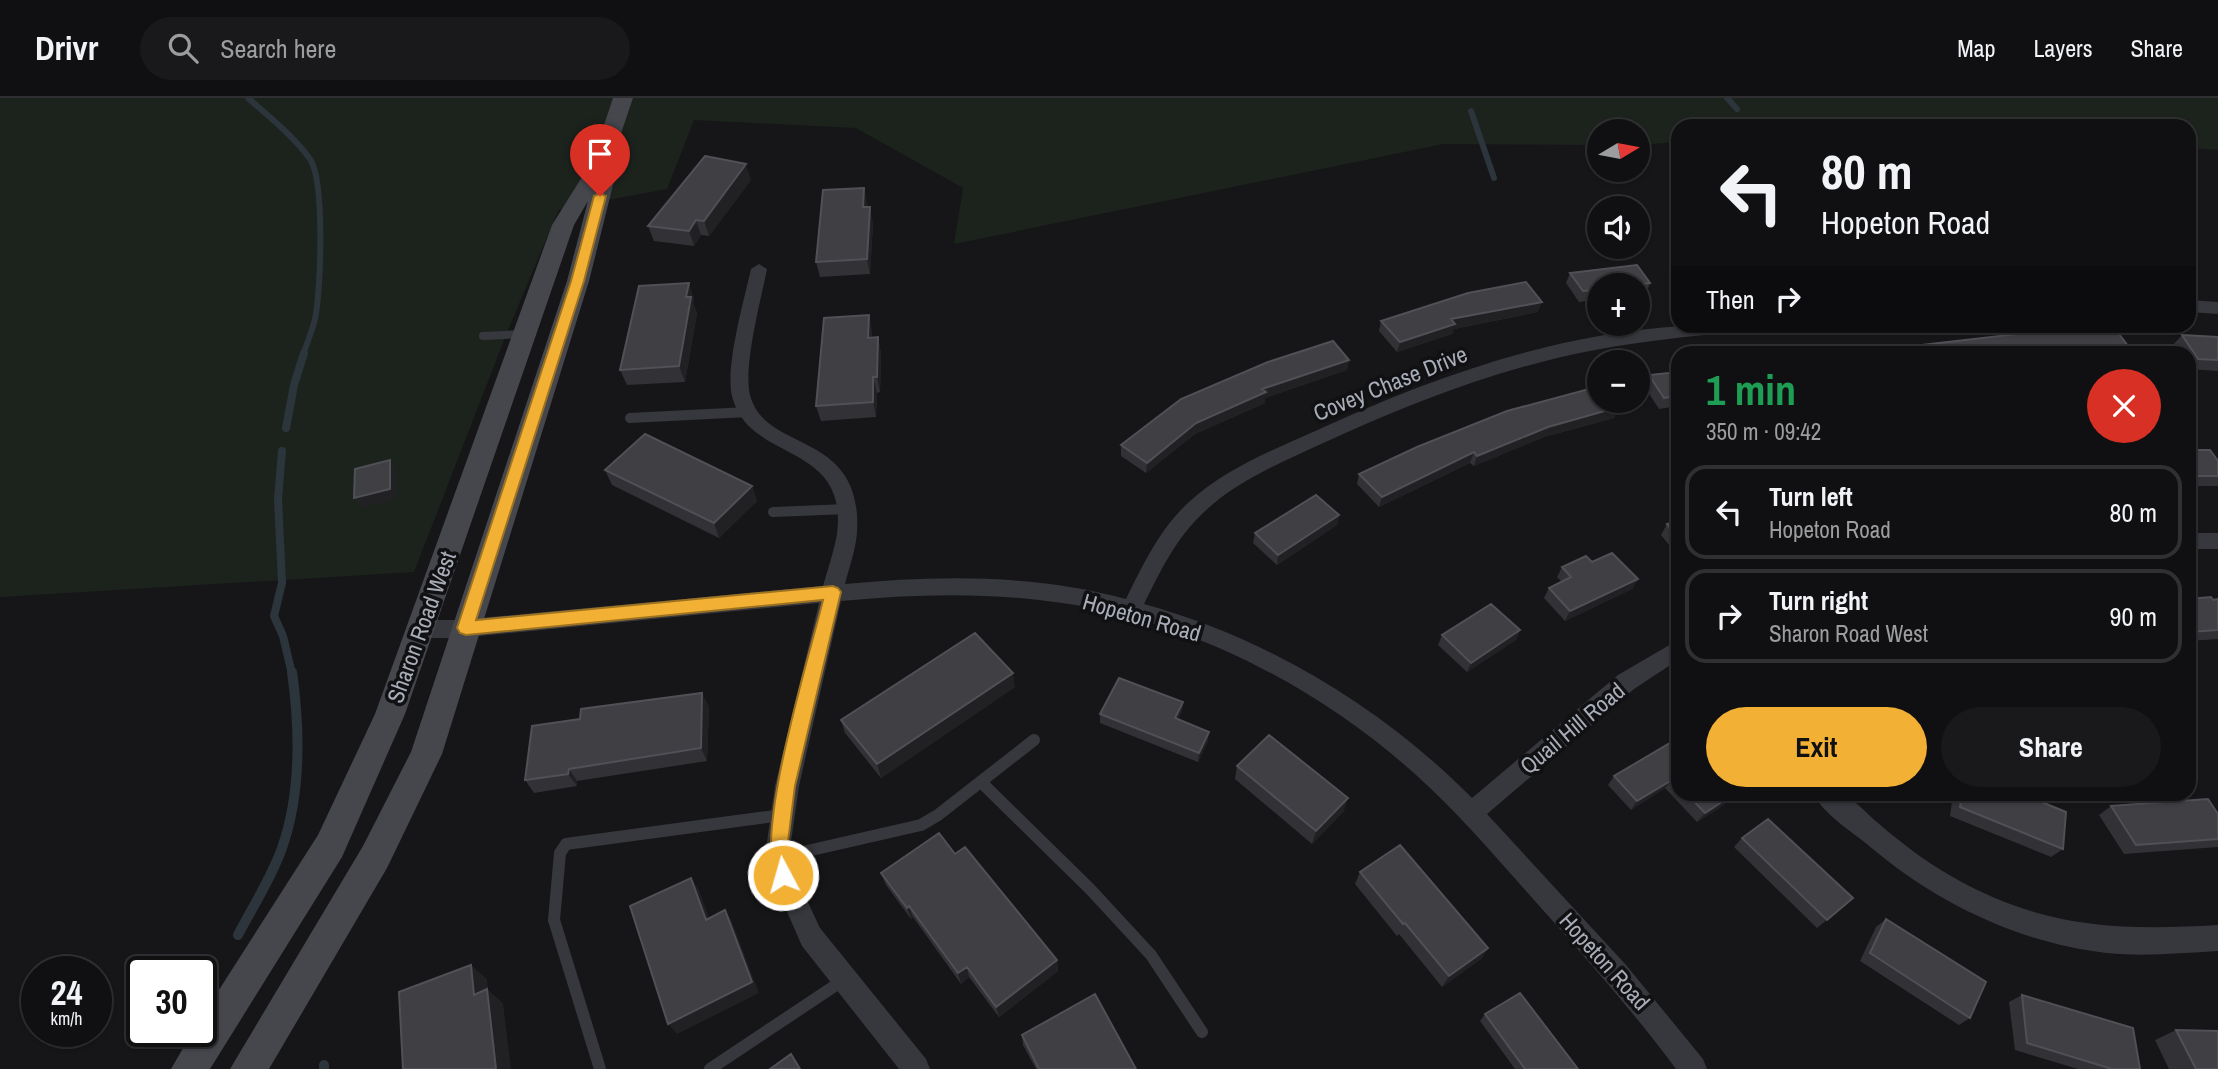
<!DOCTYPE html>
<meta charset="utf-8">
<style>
body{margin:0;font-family:"Archivo Narrow",sans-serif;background:#19191b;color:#f1f3f6;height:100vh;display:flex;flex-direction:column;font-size:26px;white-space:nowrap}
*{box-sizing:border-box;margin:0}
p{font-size:23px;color:#9c9d9f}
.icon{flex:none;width:38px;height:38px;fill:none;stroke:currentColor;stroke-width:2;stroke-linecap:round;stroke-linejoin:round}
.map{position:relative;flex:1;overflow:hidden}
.panel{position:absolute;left:1671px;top:248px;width:525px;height:455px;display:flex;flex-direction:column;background:#101012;border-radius:21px;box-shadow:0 2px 5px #0004,0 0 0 2px #303032}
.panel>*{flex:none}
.hud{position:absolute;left:1671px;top:21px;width:525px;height:214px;border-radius:21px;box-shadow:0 2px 5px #0004,0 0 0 2px #303032;background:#101012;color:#f1f3f6;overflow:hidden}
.needle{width:46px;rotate:80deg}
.tools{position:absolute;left:1587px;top:21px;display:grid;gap:14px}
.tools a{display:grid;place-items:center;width:63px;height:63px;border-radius:50%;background:#101012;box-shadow:0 2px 5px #0004,0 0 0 2px #303032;font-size:35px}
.speed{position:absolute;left:21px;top:858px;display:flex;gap:14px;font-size:35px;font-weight:700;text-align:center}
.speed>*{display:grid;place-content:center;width:91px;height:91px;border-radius:50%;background:#101012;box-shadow:0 2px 5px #0004,0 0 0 2px #303032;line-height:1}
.speed small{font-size:18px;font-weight:400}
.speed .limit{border:4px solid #111;border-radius:10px;background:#fff;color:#111}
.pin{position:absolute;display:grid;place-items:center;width:60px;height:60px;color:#fff;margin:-72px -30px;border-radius:50% 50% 50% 0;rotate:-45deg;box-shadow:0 0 7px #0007}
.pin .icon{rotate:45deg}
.me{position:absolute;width:77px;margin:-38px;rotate:354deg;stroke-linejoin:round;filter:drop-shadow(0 0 5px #0008)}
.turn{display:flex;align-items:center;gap:24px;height:147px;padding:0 35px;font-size:32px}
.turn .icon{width:91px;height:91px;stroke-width:2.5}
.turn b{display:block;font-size:49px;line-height:60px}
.then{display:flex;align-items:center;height:66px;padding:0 35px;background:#0003;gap:14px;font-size:26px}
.round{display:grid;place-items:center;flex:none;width:74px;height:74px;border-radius:37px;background:#19191b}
.headline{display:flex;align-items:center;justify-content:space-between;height:119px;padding:0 35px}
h1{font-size:42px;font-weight:700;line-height:52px;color:#1e9e55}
.button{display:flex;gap:14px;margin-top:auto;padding:14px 35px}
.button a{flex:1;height:80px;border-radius:42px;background:#f2b134;color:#111;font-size:28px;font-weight:700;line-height:80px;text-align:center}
.button a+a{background:#19191b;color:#f1f3f6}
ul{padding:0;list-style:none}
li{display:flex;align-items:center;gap:21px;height:94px;margin:0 14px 10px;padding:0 21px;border:4px solid #303032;border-radius:21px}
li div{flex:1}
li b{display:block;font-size:26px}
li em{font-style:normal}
header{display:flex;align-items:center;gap:42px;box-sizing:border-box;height:98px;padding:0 35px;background:#101012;border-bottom:2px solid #303032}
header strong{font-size:33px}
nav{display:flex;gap:38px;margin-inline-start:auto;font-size:24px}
.search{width:490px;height:63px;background:#19191b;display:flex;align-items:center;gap:18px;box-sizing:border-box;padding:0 24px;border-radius:38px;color:#9c9d9f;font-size:26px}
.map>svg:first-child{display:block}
.green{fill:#1c231d}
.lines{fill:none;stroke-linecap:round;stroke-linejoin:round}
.stream-far2{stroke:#2c353c;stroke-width:6}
.stream-far1{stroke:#2c353c;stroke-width:8}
.stream{stroke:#2c353c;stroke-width:10}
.service-far2{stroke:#37383d;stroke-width:8}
.service-far1{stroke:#37383d;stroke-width:10}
.service{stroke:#37383d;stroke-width:12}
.minor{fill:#37383d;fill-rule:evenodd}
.secondary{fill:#45474d;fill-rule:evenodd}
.wall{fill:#323236}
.shaded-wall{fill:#212124}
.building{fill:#3f3f44;stroke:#4f5156;stroke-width:2}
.route{fill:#f2b134;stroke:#9d7322;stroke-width:2}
.labels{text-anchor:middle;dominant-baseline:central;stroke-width:7;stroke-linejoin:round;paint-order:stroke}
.street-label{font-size:23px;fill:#a8adb8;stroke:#111113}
</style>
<header>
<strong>Drivr</strong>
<div class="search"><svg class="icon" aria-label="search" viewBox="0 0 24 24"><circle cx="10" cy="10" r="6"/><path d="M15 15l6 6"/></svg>Search here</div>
<nav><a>Map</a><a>Layers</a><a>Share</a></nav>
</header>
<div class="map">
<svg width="2218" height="971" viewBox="0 0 2218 971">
<rect width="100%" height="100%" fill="#161618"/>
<path class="green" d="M0,0H2218V52L2189,50V28H1678V44L1638,47V33H1600L1599,47L1443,46L954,146L963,90L856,30L694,22L667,91L559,111L506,237L414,474L0,499Z"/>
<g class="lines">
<path class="stream-far2" d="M248,0C269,19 293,37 310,61C325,83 321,193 315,221C312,233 307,245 303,257
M1727,0L1737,11
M1471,13L1494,80"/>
<path class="stream-far1" d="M286,330L294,287L304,255
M282,353L278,401L282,485L274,518L283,538L292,576"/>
<path class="stream" d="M238,837C253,808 271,781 282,750C301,696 300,631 292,574
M324,967V971"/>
<path class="service-far2" d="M483,238L525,236"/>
<path class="service-far1" d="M630,320L748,314
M773,414L848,411"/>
<path class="service" d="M981,684L1090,791L1151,857L1202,934
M781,759L921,727L938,717L1034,642
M600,971L554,822L560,755L566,746L782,717
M710,971L845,881"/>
<path class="minor" d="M759,166L767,171C761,202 743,268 750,297C765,356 863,331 857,434C856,451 849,470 845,486C938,477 1034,476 1126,501C1143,467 1160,430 1189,404C1224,372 1270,353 1313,334C1428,281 1555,235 1683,228C1704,226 1725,228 1746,228L1744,232L1738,234C1690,238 1643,243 1595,252C1499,270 1408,306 1319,347C1278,366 1234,384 1201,417C1175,442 1160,474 1144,506C1267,540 1382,609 1472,700L1618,577L1678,542V562L1634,591L1487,716L1626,867L1703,961L1707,971H1676C1630,909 1578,851 1526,793C1495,758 1464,722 1429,689C1330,595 1197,524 1062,505C988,494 915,496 841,503L799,688L791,744L795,777L820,830L926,961L930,971H899L802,848L771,777L767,744L775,688L819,505L459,540H420L412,537L409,531L412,525L420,522H459L823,488C828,471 834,453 837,436C849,342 748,366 732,298C725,269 744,202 751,171Z
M2189,202L2218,204V216L2189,214Z
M2189,435H2218V451H2189Z
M1814,696C1823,696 1838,694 1846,698C1857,704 1868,717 1878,725C1901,745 1925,763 1951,778C2041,830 2118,833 2218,827V853C2181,855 2144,859 2107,855C2018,845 1935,804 1868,747C1851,733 1823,716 1814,696Z"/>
<path class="secondary" d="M613,0H633L611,65L615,79L589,183L442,656L387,770L269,971H230L363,748L411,654L567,183L588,103L574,127L405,616L342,759L210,971H171L193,933H201V920L318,737L375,616L552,127L592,63Z"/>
</g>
<path class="wall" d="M751,82L709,138L701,137L694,148L654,143L648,128Z
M867,106L866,109L873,125L870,176L820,179L816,164Z
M1570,175L1650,185L1646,196L1638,197V187H1600V201L1579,204L1566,185Z
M694,201L693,205L697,215L685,284L627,287L620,272Z
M1538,214L1454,231L1452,236L1397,254L1379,233L1381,223Z
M872,232V240L878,239L881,255L880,294L877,295L876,319L821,323L816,308Z
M2182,237L2218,239V273L2189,271V256H2177L2172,248Z
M1349,262L1347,272L1265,300V305L1195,336L1146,375L1121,358V347Z
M1678,274V308L1659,311L1644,288L1649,277Z
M1619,309L1614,320L1544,339L1474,368L1470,365L1379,409L1357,386L1359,376Z
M2189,352L2218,363V388H2189Z
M605,372L752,388L757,403L719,440L612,387Z
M1339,417L1337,427L1277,467L1253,445L1255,435Z
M1678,423V458L1661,437L1667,426Z
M1592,464L1638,481L1632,491L1565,523L1544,500L1549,490L1562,484L1557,479L1562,469Z
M2189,501H2218V541L2189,543Z
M1520,532L1516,542L1467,574L1438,547L1442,537Z
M1015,589L881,680L845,635L841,622Z
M1183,604L1182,613L1178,622L1208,643L1198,664L1100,625V616Z
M709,608L707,663L577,683V688L534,695L525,682Z
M1678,645V696H1730L1731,698L1724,707L1697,724L1665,690L1631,712L1608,687L1614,678Z
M1237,668L1344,713L1312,746L1235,681Z
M1953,696H2022L2063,751L2051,759L1950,718Z
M2111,708L2218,716V749L2124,756L2099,717Z
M1742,740L1853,800L1817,830L1734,749Z
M955,756L1057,862L1058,873L999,919L969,879L961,886L913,819L911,821L886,787L881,775Z
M1360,774L1488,850L1481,861L1442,889L1399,836L1397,838L1355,786Z
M1886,821L1970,920L1959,927L1860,863L1876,829Z
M2022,897L2140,971H2078L2015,952L2009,904Z
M1485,916L1578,971H1515L1480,923Z
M2176,932L2218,971H2169L2155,942Z
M1022,937L1136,971H1036L1023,947Z"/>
<path class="shaded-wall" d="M746,66L751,82L709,138L704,123Z
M864,90L867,106L866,125L863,109Z
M870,109L873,125L870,176L867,161Z
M696,122L701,137L694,148L689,133Z
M689,185L694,201L693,205L697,215L685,284L679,268Z
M1542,204L1538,214L1454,231L1452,236L1397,254L1400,244L1451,221Z
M869,217L872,232L871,256L868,240Z
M878,239L881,255L880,294L877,279Z
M1349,262L1347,272L1265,300V305L1195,336L1146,375L1147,365L1196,325L1262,291Z
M873,279L877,295L876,319L873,304Z
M1619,309L1614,320L1544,339L1474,368L1477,358L1548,329Z
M1474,354L1470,365L1379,409L1382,399Z
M390,362L397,373V401L362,410L354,400Z
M752,388L757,403L719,440L714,425Z
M1339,417L1337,427L1277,467L1278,457Z
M1638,481L1632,491L1565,523L1570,513Z
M1520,532L1516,542L1467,574L1471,565Z
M1013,575L1015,589L881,680L877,666Z
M702,595L709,608L707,663L701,650Z
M1183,604L1182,613L1174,630L1175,620Z
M1209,634L1208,643L1198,664L1199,655Z
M569,671L577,683V688L568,676Z
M1672,682L1665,690L1631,712L1637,703Z
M1731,698L1724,707L1697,724L1705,715Z
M1348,700L1344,713L1312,746L1316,733Z
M691,780L699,792L714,833L706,822Z
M909,808L913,819L911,821L907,810Z
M725,812L732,824L759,895L677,936L668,926Z
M1488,850L1481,861L1442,889L1449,878Z
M1057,862L1058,873L999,919L996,909Z
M471,867L487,881L488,892L503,905L511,971H496L474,897Z
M967,869L969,879L961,886L958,875Z"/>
<path class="building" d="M705,58L746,66L704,123L696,122L689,133L648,128Z
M864,90L863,109H870L867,161L816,164L823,92Z
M1637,167L1650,185L1634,187H1600V191L1583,193L1570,175Z
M1526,184L1542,204L1451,221L1455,226L1400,244L1381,223L1468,195Z
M689,185L686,199H691L679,268L620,272L639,188Z
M869,217L868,240L878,239L877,279H873V304L816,308L824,220Z
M2026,235L2119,236L2134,256H1861L1860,254Z
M2182,237L2218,239V262L2198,261Z
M1333,243L1349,262L1262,291L1266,294L1196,325L1147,365L1121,347L1181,301L1268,264Z
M1678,274V298L1664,300L1649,277Z
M1600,288V303H1613L1619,309L1548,329L1477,358L1474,354L1382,399L1359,376L1417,349L1507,313Z
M645,336L752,388L714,425L605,372Z
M2189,352H2210L2218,363V378H2189Z
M390,362V391L354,400L355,371Z
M1316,397L1339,417L1278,457L1255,435Z
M1678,423V440L1667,426Z
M1612,455L1638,481L1570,513L1549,490L1571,479L1562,469L1586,458L1592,464Z
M2211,499L2213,502L2218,501V532L2189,534V501Z
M1491,506L1520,532L1471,565L1442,537Z
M975,535L1013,575L877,666L841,622Z
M1119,580L1183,604L1175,620L1209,634L1199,655L1100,616Z
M702,595L701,650L569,671L568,676L525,682L532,628L580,621L581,611Z
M1269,637L1348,700L1316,733L1237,668Z
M1675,642L1678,645V688L1672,682L1637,703L1614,678Z
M1687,696H1730L1731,698L1705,715Z
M1962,696H2022L2066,714L2063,751L1960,709Z
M2208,701L2218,716V741L2136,747L2111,708Z
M1768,721L1853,800L1827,822L1742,740Z
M939,735L955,756L965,749L1057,862L996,909L967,869L958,875L909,808L907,810L881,775Z
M1400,747L1488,850L1449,878L1405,825L1403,826L1360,774Z
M691,780L706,822L725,812L752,884L668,926L630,808Z
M1886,821L1986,884L1970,920L1870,855Z
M471,867L474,897L487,891L496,971H403L399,894Z
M1520,895L1578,971H1525L1485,916Z
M1095,896L1136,971H1039L1022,937Z
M2022,897L2133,930L2140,971H2112L2027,945Z
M2176,932L2218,933V971H2196Z
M791,956L800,971H770Z"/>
<path class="route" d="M600,95L606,98L584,183L476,522L833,488L838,490L841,494L795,688L788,744L792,777L790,783L783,786L776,783C754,734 809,560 823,502L466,537L460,535L457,530L571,183L594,98Z"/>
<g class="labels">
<g class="street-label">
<text transform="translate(1390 285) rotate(-22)">Covey Chase Drive</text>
<text transform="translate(1142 519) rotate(16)">Hopeton Road</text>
<text transform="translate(421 529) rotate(-70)">Sharon Road West</text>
<text transform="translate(1572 630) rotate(-40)">Quail Hill Road</text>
<text transform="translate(1605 863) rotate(48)">Hopeton Road</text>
</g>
</g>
</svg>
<div class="tools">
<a><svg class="needle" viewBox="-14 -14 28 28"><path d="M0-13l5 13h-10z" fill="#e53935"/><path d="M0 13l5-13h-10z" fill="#9c9d9f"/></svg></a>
<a><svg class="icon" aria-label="sound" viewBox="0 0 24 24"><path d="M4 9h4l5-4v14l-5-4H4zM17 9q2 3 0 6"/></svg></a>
<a>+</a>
<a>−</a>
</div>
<div class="speed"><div>24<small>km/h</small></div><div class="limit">30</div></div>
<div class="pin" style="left:600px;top:98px;background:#d93025"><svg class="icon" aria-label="arrive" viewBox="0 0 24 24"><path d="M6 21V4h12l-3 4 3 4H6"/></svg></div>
<svg class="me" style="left:783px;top:777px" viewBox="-20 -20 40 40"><circle r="17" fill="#f2b134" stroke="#fff" stroke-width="3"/><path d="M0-11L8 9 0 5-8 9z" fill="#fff"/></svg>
<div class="hud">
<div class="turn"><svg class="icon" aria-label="left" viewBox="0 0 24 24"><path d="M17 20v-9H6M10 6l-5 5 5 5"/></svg><div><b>80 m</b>Hopeton Road</div></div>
<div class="then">Then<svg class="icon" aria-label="right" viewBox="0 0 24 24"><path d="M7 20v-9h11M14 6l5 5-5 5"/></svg></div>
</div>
<section class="panel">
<div class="headline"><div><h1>1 min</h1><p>350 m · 09:42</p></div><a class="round" style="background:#d93025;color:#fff"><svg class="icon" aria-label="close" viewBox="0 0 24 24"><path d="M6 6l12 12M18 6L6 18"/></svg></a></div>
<ul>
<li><svg class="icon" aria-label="left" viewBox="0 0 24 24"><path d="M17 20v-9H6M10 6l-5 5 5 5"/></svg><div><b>Turn left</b><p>Hopeton Road</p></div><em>80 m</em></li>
<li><svg class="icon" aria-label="right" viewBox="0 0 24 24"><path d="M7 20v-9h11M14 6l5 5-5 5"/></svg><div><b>Turn right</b><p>Sharon Road West</p></div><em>90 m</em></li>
</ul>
<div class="button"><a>Exit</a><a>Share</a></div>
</section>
</div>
